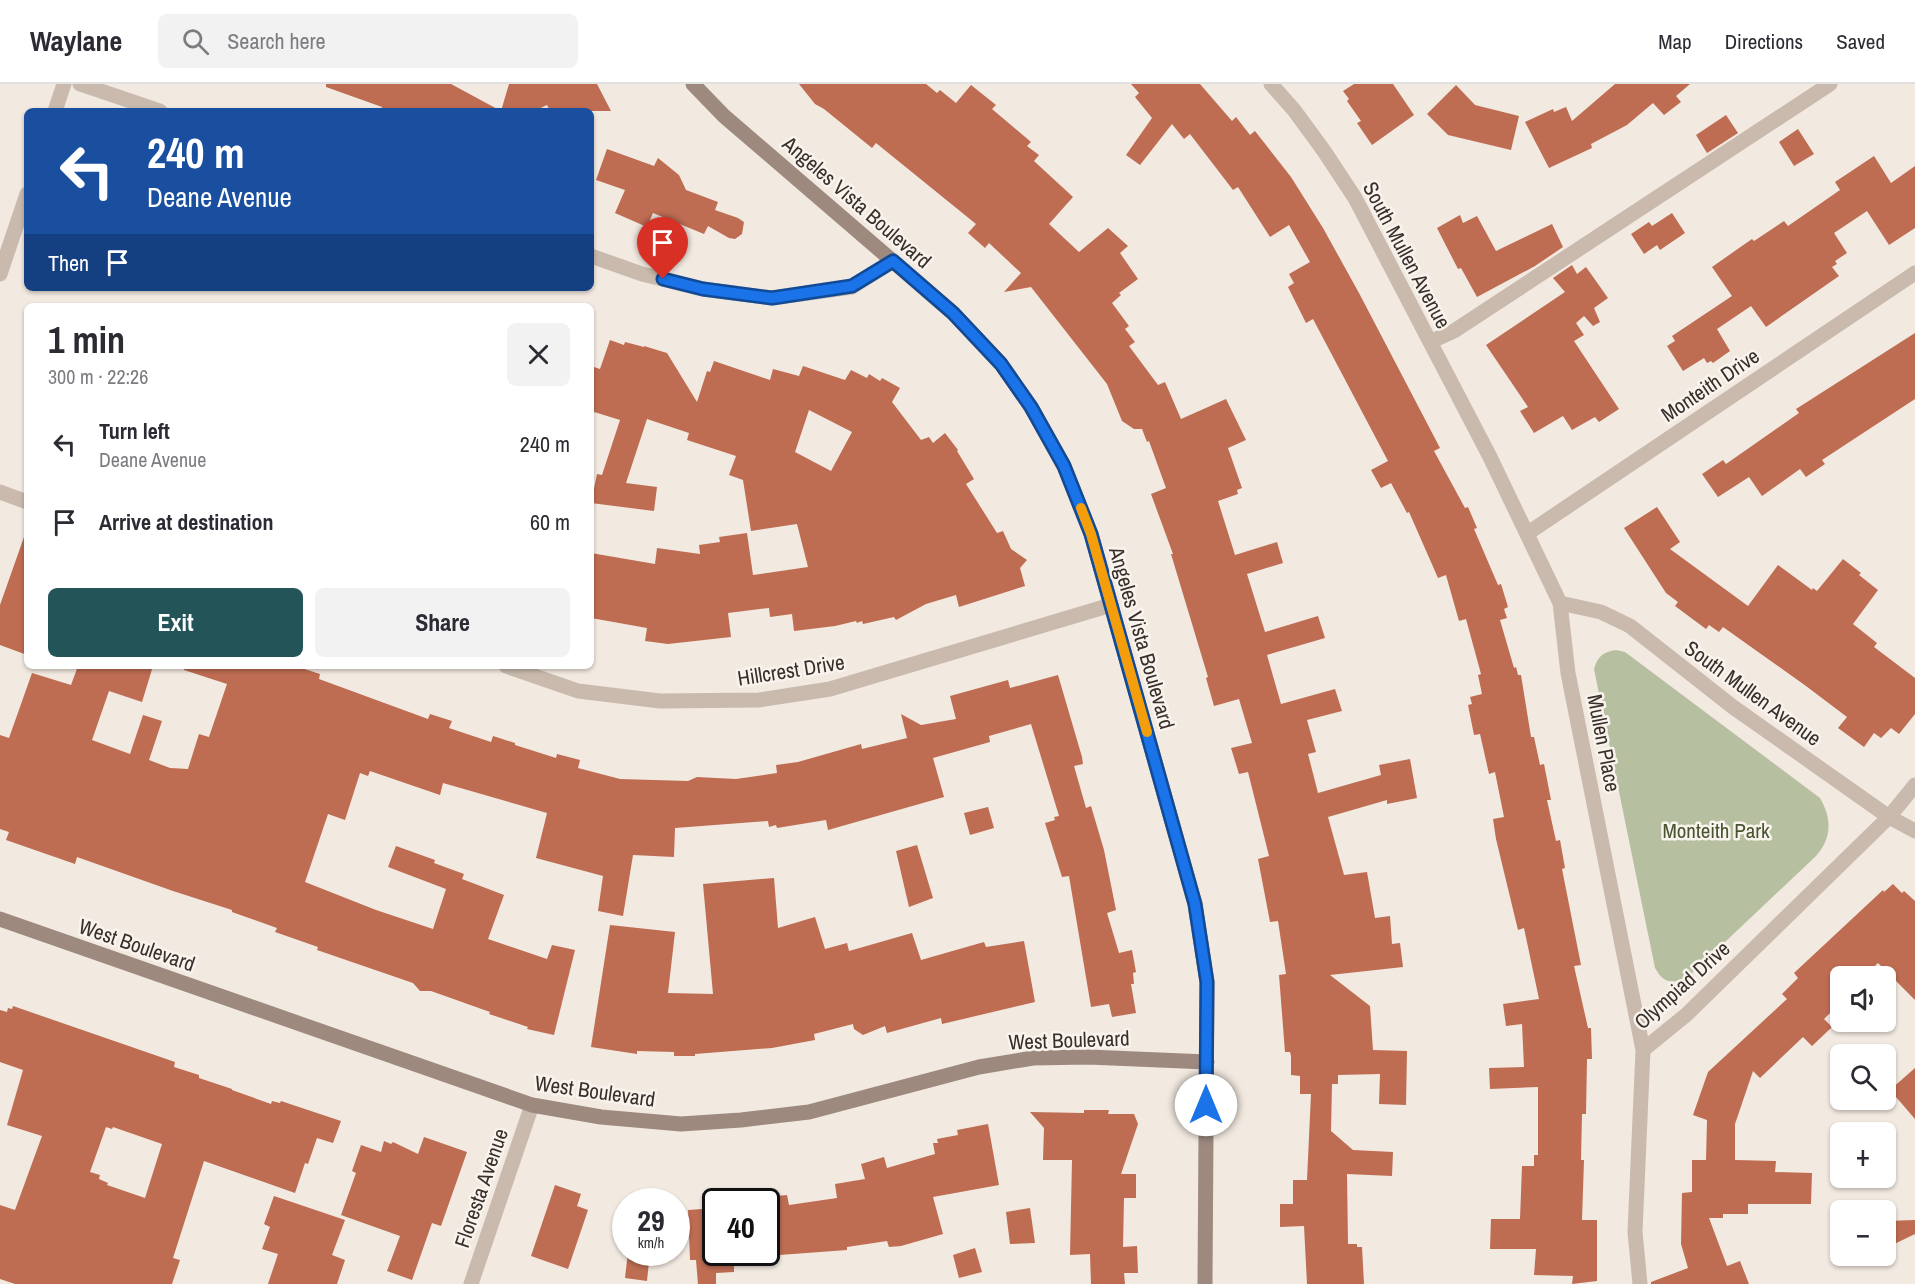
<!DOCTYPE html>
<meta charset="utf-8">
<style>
body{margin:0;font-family:"Archivo Narrow",sans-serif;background:#f2f2f3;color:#2b2b33;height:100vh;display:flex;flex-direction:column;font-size:22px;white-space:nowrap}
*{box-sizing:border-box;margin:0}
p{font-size:20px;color:#7c7c81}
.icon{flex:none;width:33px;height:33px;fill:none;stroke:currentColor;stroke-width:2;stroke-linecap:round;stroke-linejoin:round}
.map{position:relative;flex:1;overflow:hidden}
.details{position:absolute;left:24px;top:219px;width:570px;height:366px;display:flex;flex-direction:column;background:#fff;border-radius:9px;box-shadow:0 2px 4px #0004}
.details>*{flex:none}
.top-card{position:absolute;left:24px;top:24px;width:570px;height:183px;border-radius:9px;box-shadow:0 2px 4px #0004;background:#1a4fa0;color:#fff;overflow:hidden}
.fabs{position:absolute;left:1830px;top:882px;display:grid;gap:12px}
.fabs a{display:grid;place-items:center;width:66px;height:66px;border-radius:9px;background:#fff;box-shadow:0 2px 4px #0004;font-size:30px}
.speed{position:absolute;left:612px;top:1104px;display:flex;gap:12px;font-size:30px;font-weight:700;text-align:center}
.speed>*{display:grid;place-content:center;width:78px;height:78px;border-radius:50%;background:#fff;box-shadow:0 2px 4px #0004;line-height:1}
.speed small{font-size:15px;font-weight:400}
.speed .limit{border:3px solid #111;border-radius:9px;background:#fff;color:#111}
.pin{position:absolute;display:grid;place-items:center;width:51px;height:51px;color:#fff;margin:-62px -26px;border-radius:50% 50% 50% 0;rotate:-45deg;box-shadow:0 0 6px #0007}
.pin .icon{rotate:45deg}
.me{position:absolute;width:66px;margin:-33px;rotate:0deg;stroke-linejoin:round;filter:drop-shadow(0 0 4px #0008)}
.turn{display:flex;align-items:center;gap:21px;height:126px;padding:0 24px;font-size:27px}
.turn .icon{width:78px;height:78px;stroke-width:2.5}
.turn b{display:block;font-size:42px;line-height:51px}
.then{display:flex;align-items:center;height:57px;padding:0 24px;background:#0003;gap:12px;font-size:22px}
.round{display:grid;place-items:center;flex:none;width:63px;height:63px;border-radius:9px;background:#f2f2f3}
.summary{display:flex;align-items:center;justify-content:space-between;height:102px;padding:0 24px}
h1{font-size:36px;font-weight:800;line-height:45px}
.button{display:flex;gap:12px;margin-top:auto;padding:12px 24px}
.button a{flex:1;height:69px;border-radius:9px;background:#235457;color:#fff;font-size:24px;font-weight:800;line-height:69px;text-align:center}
.button a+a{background:#f2f2f3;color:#2b2b33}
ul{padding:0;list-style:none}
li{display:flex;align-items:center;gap:18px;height:78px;padding:0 24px}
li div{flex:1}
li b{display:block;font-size:22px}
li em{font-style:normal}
header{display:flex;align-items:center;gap:36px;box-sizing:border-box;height:84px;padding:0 30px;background:#fff;border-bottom:2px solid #e1e1e2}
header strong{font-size:28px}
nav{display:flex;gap:33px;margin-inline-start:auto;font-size:21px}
.search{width:420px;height:54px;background:#f2f2f3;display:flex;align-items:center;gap:15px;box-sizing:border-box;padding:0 21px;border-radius:9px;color:#7c7c81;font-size:22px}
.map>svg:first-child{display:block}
.green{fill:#b6c0a1}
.building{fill:#be6c52;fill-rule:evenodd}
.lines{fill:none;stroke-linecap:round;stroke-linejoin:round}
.lane{stroke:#c9baad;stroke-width:15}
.street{stroke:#c9baad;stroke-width:15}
.secondary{stroke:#9d897e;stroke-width:15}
.route-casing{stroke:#114b97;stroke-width:15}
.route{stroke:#1a73e8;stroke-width:10}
.slow{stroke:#f59e0b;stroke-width:10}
.labels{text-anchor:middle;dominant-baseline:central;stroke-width:5;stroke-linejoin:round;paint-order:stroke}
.street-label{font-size:21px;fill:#382f2b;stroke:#f9f3ed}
.park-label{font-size:21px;fill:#485530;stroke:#f9f3ed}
</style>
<header>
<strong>Waylane</strong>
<div class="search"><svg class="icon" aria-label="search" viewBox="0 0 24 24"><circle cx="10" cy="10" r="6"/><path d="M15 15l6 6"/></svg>Search here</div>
<nav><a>Map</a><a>Directions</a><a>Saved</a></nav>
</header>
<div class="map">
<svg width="1915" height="1200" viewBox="0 0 1915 1200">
<rect width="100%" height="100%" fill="#f2e9e0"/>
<path class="green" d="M1616,566L1625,568L1820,714C1832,735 1832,754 1816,772L1688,893C1672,900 1664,900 1655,884L1594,585C1598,572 1603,568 1616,566Z"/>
<path class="building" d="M326,0H451L501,27L509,0H597L611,27H550L547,21L534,27H381L382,23L326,3Z
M799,0H926L937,9L940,6L956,19L971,1L996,21L992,25L1031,58L1027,62L1039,71L1034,77L1073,113L1049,140L1079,168L1108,144L1128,162L1120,169L1138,195L1119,209L1121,211L1112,219L1129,242L1125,245L1135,258L1129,262L1158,301L1165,298L1181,335L1226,315L1246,356L1228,364L1242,404L1237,406L1238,410L1218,417L1235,471L1277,458L1283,479L1247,490L1265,548L1318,532L1325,554L1267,571L1281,620L1335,605L1342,627L1307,636L1316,668L1308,670L1318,709L1381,691L1379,681L1410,675L1417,714L1387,720V716L1328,733L1344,791L1367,788L1375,834L1390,832L1392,860L1400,859L1403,883L1330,891L1370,922L1373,966L1407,967L1406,1021L1379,1020L1380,990L1338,991V1000H1332L1331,1047L1353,1066L1393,1068L1392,1092L1347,1090L1348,1160H1357V1163H1362L1364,1200H1307L1304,1142L1280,1143V1120H1293V1096H1307L1311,1010H1300V992L1291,991V972L1290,968H1285L1279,891L1286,890L1278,837L1270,838L1258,775L1269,772L1248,688L1239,690L1231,664L1252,659L1239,615L1214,622L1206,594L1208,593L1171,470H1173L1151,410L1166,404L1149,357L1147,358L1142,345H1134L1122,337L1107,300L1031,203L1004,208L1021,189L989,159L985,164L968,149L976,140L876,59L872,64L824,25L815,20Z
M1131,0H1200L1232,37L1236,33L1250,51L1255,47L1291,93L1323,144L1359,209L1440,364L1434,367L1465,424L1468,423L1477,444L1474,445L1498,501L1501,500L1508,523L1504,525L1507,534L1500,536L1514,584L1516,583L1518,591H1521L1531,653H1534L1540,681L1544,680L1551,716H1547L1556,757L1560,756L1565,784L1562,785L1581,881L1574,882L1588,944H1591L1592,975H1587L1586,1030H1582L1581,1076H1584L1582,1136H1597V1197L1572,1200L1573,1192L1534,1191L1536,1165H1490L1491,1135H1520L1522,1082H1534V1071H1538V1003L1490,1005L1489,984L1524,983L1522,940L1506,942L1503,920L1539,915L1524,844L1518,846L1496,755L1493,735L1504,733L1495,688L1489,690L1480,650L1474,651L1468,621L1472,620L1470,613L1482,610L1478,591L1481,590L1466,535L1459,537L1446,491L1438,494L1409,428L1407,429L1391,399L1381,404L1371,386L1388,377L1313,235L1306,239L1288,203L1294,199L1289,190L1310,178L1289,141L1270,153L1238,103L1233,106L1190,50L1184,55L1172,40L1140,81L1126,71L1152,34L1135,13L1139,9Z
M1354,0H1393L1414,31L1372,61L1357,39L1361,37L1347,17L1349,15L1343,7Z
M1615,0H1690L1676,12L1681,18L1664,31L1653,19L1627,41L1591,60L1592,64L1549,84L1525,38L1553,25L1554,28L1566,23L1572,37Z
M1456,1L1475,21L1519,32L1511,66L1448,51L1427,30Z
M1726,31L1738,49L1707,69L1696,51Z
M1798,45L1814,70L1794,82L1779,58Z
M607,65L654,82L658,74L679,91L686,106L718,118L715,126L738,134L744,138L742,150L735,155L729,154L708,142L704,150L653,129L647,143L615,129L625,106L596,96Z
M1874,72L1891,99L1915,82V144L1889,161L1867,127L1834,149L1847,169L1835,177L1837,180L1832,183L1839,192L1766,243L1751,222L1717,245L1730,267L1713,279L1711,277L1707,279L1704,274L1683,287L1667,262L1675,257L1672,252L1732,212L1712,183L1752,155L1754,157L1784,137L1788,142L1840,106L1835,98Z
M1672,129L1685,149L1660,166L1657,161L1644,170L1631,150L1649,138L1652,142Z
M1460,131L1463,139L1477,132L1496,167L1552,140L1563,163L1535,182L1477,213L1461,184L1458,185L1437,144Z
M1572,181L1577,190L1586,183L1608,214L1594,224L1600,238L1593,242L1584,232L1576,239L1584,251L1574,257L1619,325L1599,338L1595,333L1572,346L1563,332L1534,349L1520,327L1528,323L1486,261L1565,208L1553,194Z
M1915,249V315L1822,376L1825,380L1806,393L1800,385L1762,412L1749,393L1718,413L1702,390L1723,376L1726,380L1799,329L1796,325Z
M610,256L624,261L625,258L644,263V262L667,269L697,318L707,287L710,288L714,277L770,296L773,285L799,292L803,282L845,296L851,286L867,294L869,290L880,297L882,294L900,304L892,318L921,356L929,353L933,359L945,349L958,366L957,367L974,395L966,400L997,449L1003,447L1011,465L1027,476L1020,484L1025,502L959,523L956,511L926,520L896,536L894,533L863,540L862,537L857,539L856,537L835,542L794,547L792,530L770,533L769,524L728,529L731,553L668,560L645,557L647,544L591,534V469L655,480L657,464L700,470L699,461L720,458L719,453L747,449L753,491L808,483L797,440L751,447L743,396L729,391L736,372L687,356L689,349L647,335L626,399L657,403L654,427L591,419L597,390L602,391L620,336L591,327V282L600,285ZM809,326L852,348L831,387L795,368Z
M1657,423L1680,458L1670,465L1748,522L1778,481L1812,506L1813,504L1817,507L1843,475L1861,489L1859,491L1878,506L1853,540L1877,559L1874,563L1915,594V630L1899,650L1891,644L1881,654L1874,649L1864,663L1838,644L1847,633L1806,602L1723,543L1719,548L1709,541L1706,545L1675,522L1678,518L1666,509L1624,444Z
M24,453H27V571L0,561V521Z
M78,582H153L142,618L109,607L92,656L130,670L143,631L162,637L149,676L170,684L188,685L199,650L209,653L227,600L184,586V582H295L320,590L319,595L428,635L430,630L452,637L449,644L491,658L493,652L515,659V661L556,674L557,670L580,676L578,684L620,695L688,697L697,693L736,695L777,689L776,681L798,678L861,660L862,665L907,654L901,630L921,641L956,635L950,612L1008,596L1010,604L1058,591L1082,673L1083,680L1074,682L1086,724L1091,722L1104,766L1116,826L1107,829L1119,869L1132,866L1136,888L1133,889L1134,900H1131L1136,929L1112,933L1109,920L1091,923L1069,792L1062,793L1045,739L1055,736L1054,733L1059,732L1031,640L989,652L990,658L933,674L944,713L828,746L826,736L777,744L776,741L769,743L768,737L675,744L674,773L633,771L623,832L598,827L603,792L536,774L547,729L443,699L440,711L370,687L368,692L360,689L345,736L328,730L305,798L376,826L433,845L446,805L388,783L396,762L435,776L434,779L464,790L462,795L504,811L488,855L547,875L552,861L575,866L554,951L527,945L528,943L489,930L490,928L431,907H420L413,899L317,866L318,863L275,848L277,844L232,828V826L173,807L77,773L75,780L6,756L9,748L0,745V651L9,654L32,589L71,601Z
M988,723L994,744L970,751L964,729Z
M917,761L933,814L909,823L896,767Z
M774,794L778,844L815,833L825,865L847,859L849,867L912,849L921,876L984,858L986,863L1024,857L1035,918L942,940L941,934L887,949L885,942L863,951L854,945L853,940L814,950L815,956L772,964L695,970V972H674V968L637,967V970L591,963L610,841L675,848L668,909L713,910L703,800Z
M1893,800L1902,809L1904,807L1915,817V916L1878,879L1864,892H1840V919L1824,935L1832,943L1812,962L1803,953L1760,994L1753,987L1735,1040V1076L1776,1077L1775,1088L1812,1089L1811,1120H1748V1130H1723V1134H1709L1727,1182L1740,1177L1749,1200H1651V1198L1688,1184L1681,1160L1682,1109L1692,1108V1076H1706L1707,1036L1693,1031L1708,988L1787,915L1782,910L1798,894L1794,889L1883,806L1884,808Z
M13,922L175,978L174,983L199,991V994L232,1005V1006L271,1020L272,1017L280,1019L281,1017L341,1037L333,1059L317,1054L308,1080L305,1079L295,1109L204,1077L173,1174L180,1176L172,1200H15L0,1195V1121L15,1126L42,1052L7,1041L23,986L0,978V926L7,928L8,924L12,925ZM106,1043L112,1045L113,1043L162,1060L145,1114L107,1101L108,1099L99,1095L100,1091L90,1088Z
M1915,984V1035L1890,1006Z
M1084,1026H1109L1108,1030H1134L1138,1040L1121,1090H1136V1114H1124L1123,1163L1137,1162L1138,1189H1124L1125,1200H1091L1090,1170L1070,1171L1072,1076H1043L1044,1044L1030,1028L1084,1029Z
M988,1040L999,1101L933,1113L943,1150L901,1162L889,1163L887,1157L847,1163V1166L766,1172V1113L787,1111L789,1121L837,1114L835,1100L865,1095L861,1080L884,1073L887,1084L935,1070L933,1059H938L937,1055L958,1051L957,1046Z
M424,1053L467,1068L441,1142L432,1139L412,1196L387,1187L400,1152L341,1131L356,1089L352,1087L361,1061L381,1068L384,1057L391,1060L393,1058L418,1070Z
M555,1101L581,1110L577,1122L588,1126L568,1185L531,1172Z
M274,1112L345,1136L332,1171L345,1176L337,1200H268L278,1170L262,1165L270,1143L264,1140Z
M716,1124V1168H734V1188L716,1189V1200H698L696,1176H690L688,1126Z
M1030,1124L1035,1159L1010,1160L1006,1128Z
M1915,1136V1150L1886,1164V1137Z
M975,1164L982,1188L959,1194L953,1171Z
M628,1168H650L647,1197L625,1194Z"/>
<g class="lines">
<path class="lane" d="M1430,258L1454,247L1830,0"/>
<path class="street" d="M80,0L160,27
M1271,0L1294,26L1324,67L1355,114L1490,373L1560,519L1568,589L1643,966L1635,1148L1640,1200
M55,27L64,0
M591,172L642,190L703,205L772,214L852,203L893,177
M0,190L27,110
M0,408L27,418
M1528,449L1915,189
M1560,519L1601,528L1630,542L1733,623L1889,733L1915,747
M506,582L578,607L660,617L759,616L830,605L1111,521
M1643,966L1686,931L1889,733L1915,701
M471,1200L532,1021"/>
<path class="secondary" d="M693,0L724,32L953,229L1001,280L1031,323L1064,382L1091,450L1195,820L1207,898L1205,1200
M0,835L532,1021L601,1033L681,1040L741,1036L809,1028L979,983L1033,974L1088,973L1207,978"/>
</g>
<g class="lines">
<g class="route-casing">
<path id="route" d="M663,195L703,205L772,214L852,202L893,177L953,229L1001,280L1031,323L1064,382L1091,450L1195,820L1207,898L1206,1021"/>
</g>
<use href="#route" class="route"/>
<path class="slow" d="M1081,424L1091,450L1147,648"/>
</g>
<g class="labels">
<g class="street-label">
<text transform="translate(857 118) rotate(41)">Angeles Vista Boulevard</text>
<text transform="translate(1407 171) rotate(62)">South Mullen Avenue</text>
<text transform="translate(1710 301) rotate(-34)">Monteith Drive</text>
<text transform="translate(1142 554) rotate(74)">Angeles Vista Boulevard</text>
<text transform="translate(791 586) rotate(-9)">Hillcrest Drive</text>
<text transform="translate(1753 609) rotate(36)">South Mullen Avenue</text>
<text transform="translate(1604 659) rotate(79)">Mullen Place</text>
<text transform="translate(137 861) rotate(19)">West Boulevard</text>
<text transform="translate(1682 901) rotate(-42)">Olympiad Drive</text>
<text transform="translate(1069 956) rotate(-2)">West Boulevard</text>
<text transform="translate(595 1007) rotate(8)">West Boulevard</text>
<text transform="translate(481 1104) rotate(-71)">Floresta Avenue</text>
</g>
<g class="park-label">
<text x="1716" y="746">Monteith Park</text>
</g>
</g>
</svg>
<div class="fabs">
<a><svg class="icon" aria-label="sound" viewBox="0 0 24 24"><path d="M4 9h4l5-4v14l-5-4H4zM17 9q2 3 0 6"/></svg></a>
<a><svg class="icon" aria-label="search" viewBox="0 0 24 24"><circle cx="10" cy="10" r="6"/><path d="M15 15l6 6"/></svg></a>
<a>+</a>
<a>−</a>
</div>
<div class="speed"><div>29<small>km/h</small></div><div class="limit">40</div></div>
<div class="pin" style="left:663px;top:195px;background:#d93025"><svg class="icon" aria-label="arrive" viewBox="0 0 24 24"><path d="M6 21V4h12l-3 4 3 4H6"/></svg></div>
<svg class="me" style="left:1206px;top:1021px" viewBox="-20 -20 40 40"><circle r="19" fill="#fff"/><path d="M0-13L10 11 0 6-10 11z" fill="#1a73e8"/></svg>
<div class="top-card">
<div class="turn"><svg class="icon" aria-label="left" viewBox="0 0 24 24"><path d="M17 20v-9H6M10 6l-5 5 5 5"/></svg><div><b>240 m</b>Deane Avenue</div></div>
<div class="then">Then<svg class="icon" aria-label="arrive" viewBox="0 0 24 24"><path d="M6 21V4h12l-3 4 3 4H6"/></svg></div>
</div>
<section class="details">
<div class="summary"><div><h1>1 min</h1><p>300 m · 22:26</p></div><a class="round"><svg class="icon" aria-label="close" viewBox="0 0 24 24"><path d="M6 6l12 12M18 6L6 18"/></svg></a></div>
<ul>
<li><svg class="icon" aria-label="left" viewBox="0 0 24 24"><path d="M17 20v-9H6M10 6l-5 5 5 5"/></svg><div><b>Turn left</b><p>Deane Avenue</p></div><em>240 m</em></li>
<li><svg class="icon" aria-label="arrive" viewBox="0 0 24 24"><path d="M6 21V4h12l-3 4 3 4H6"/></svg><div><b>Arrive at destination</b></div><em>60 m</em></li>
</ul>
<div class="button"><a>Exit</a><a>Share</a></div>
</section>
</div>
